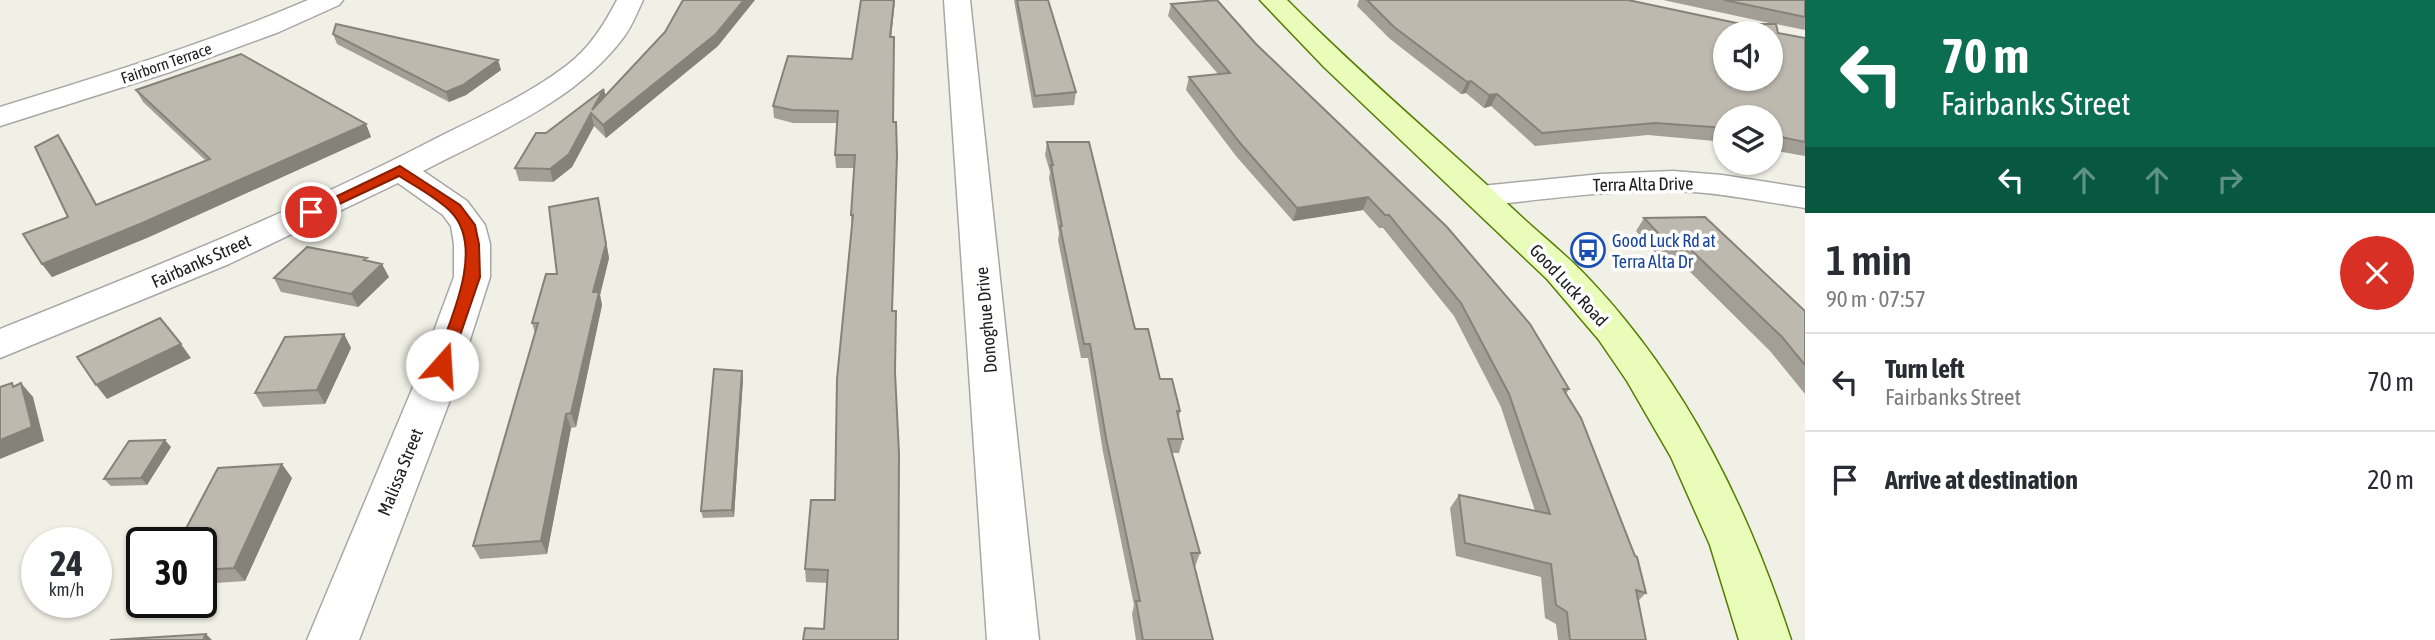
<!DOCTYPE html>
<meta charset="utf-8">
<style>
body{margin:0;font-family:"Asap Condensed",sans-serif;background:#f7f7f7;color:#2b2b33;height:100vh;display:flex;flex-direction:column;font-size:26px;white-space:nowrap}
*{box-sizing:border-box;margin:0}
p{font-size:23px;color:#7c7c81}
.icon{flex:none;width:38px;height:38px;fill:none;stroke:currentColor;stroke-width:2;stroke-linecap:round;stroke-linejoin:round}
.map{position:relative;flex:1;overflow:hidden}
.side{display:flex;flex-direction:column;background:#fff;width:630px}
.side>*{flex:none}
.banner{background:#0b6e4f;color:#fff;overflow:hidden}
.controls{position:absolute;left:1713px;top:21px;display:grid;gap:14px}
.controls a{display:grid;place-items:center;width:70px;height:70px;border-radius:50%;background:#fff;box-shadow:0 2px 5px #0004;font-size:35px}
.speed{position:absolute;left:21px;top:527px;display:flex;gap:14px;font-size:35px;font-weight:700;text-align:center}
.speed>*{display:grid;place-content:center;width:91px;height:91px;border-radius:50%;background:#fff;box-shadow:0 2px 5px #0004;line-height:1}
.speed small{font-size:18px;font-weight:400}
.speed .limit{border:4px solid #111;border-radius:10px;background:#fff;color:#111}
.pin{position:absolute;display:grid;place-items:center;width:60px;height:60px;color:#fff;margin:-30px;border:4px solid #fff;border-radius:50%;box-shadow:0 2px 7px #0007}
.me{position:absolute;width:77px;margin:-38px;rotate:19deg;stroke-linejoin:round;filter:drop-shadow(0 0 5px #0008)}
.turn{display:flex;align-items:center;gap:24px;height:147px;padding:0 21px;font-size:32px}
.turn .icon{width:91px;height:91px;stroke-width:2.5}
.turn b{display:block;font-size:49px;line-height:60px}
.lanes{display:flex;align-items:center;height:66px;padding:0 21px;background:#0003;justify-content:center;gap:35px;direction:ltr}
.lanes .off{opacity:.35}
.round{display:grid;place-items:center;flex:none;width:74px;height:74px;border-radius:37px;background:#f7f7f7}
.overview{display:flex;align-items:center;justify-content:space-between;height:119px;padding:0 21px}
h1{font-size:42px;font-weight:600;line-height:52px}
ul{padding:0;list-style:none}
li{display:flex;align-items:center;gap:21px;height:98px;padding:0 21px;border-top:2px solid #e1e1e2}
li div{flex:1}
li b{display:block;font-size:26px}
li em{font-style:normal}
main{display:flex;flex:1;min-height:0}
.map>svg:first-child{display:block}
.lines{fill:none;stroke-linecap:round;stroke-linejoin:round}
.minor-casing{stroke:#a7a7a7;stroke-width:3}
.secondary-casing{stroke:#557e00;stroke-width:3}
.minor{fill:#fff;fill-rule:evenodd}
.secondary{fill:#eafcb9;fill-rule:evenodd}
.wall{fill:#a39f96}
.shaded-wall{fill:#85827a}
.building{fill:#beb9af;stroke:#85827a;stroke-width:2;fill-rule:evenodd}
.route{fill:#d02e00;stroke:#871e00;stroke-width:2}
.labels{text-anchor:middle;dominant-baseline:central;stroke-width:7;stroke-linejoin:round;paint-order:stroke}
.far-street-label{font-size:16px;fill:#202020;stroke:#fff}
.street-label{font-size:18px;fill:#202020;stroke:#fff}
.transit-label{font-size:18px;fill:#164399;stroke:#fff;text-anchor:start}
</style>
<main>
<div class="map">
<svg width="1805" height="640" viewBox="0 0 1805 640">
<rect width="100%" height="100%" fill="#f1f0e6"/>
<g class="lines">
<g class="minor-casing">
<path id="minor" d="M308,0H343L339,5L279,32L170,72L0,126V107C104,75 208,43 308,0Z
M617,0H643C637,12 632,27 623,38C574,103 493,134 423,171L467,201L485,225L490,244V277L455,387L359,640H307L413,387L454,277V244L451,226L443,215L398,183L229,264L0,358V329C144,271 289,214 427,143C474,119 524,98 566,66C589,49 604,25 617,0Z
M944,0H970L1039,640H987Z
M1673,171L1722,175L1805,188V208C1761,201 1717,192 1673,191C1609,190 1545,199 1481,206L1469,203L1464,196L1469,189L1481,186L1601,174Z"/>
</g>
<g class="secondary-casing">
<path id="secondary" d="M1260,0H1287C1363,77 1446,146 1525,220C1547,240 1571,259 1591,281C1687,383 1748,508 1791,640H1739L1710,545L1671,457L1627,381L1599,340L1547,279L1324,67Z"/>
</g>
<use href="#minor" class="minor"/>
<use href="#secondary" class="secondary"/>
</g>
<path class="wall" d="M861,0H895L824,629L827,583L806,582L805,569L835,500L852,228L851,215L854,168H836L835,155L837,123H793L774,118L773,106L852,59Z
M1014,0H1048L1076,92L1074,105L1033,108Z
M1359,0H1628L1741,24H1774L1663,0H1805V30L1776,24L1778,33L1805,38V156L1771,150V117H1726V142L1648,135L1535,146L1491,106L1484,108L1466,93L1461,94L1390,39L1357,6Z
M1171,4L1569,389L1566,394L1646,593L1638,601L1646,640H1558L1556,624L1545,618L1541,577L1456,556L1450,508L1459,495L1535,511L1501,407L1454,316L1383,228H1379L1363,210L1293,221L1236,156L1186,90L1189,77L1218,74L1168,16Z
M333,34L498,60L501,70L466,95L449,102L337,44Z
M718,46L606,138L594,126L572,167L553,182L519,181L515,168L546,133L606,96Z
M136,90L366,124L371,137L149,237L52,277L42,264L68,217L58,135L66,148L97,205L206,161L143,102Z
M1047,142L1160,379L1180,411L1179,417L1183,439L1179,453H1172L1200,553L1195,567L1213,640H1136L1132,614L1134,605L1103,452L1088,358H1081L1058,240L1059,233L1049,178L1050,172L1045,155Z
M601,212L609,258L600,295L602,305L576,427L571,428L547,554L480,559L473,546L535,333L532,323L557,274Z
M1644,218L1805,311V394L1770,351L1680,262H1663L1636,231Z
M368,261L389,277L358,307L281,292L274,278Z
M344,334L351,348L325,404L263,407L255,393Z
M743,379L734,517L703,518L701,511Z
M171,447L147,485L111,486L104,479Z
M292,478L245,581L201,584V542Z"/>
<path class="shaded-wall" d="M744,0H755L718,46L606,138L603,125Z
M894,0H895L890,49V37Z
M498,60L501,70L466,95L449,102L446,92Z
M1471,81L1466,93L1461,94L1467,82Z
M604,89L607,101L592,110Z
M1497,94L1491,106L1484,108L1489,95Z
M591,113L594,126L572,167L553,182L550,169Z
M366,124L371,137L149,237L52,277L42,264Z
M58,135L66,148L104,218L96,205Z
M1368,197L1363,210L1293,221L1297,208Z
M598,198L609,258L600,295L602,305L576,427L571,413Z
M382,264L389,277L358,307L351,294Z
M344,334L351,348L325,404L317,390Z
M181,344L191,358L107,399L96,385Z
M742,371L743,379L734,517L732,510Z
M21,383L33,397L44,441L0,459V440Z
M566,414L571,428L547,554L541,541Z
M165,440L171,447L147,485L141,478Z
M282,464L292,478L245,581L234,568Z
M206,634L212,640H203Z"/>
<path class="building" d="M683,0H744L716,34L603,125L591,113L569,154L550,169L515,168L536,133H546L604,89L592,110L665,32Z
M861,0H894L890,37H894L893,122H896L897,155L892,311H896L895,372L899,454L898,640H803L805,628L824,629L828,570L805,569L811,500H835L837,379L853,215H851L855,155H835L838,111L792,110L773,106L788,56L852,59Z
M1017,0H1048L1076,92L1035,96Z
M1217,0L1256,44L1447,227L1530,324L1569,389H1563L1581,418L1635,556L1637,557L1646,593L1636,590L1646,640H1570L1567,612L1556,605L1551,564L1465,543L1459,495L1550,514L1509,394L1461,303L1389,215H1385L1368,197L1297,208L1240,143L1189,77L1230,73L1171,4Z
M1367,0H1628L1741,24H1776L1778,33L1805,38V142L1771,135V117H1726V128L1655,123L1542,133L1497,94L1489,95L1471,81L1467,82L1394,27ZM1726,33H1771V79H1726Z
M1724,0H1805V17Z
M336,24L498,60L463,85L446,92L333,34Z
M241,54L366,124L140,224L42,264L23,234L68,217L35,147L58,135L96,205L210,159L136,90Z
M1047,142H1089L1135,329H1148L1160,379H1172L1180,411H1177L1183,439H1168L1200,553H1191L1213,640H1143L1136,601H1140L1106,438L1090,344H1084L1060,226H1062L1051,165H1053Z
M598,198L606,244L593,292H599L571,413L566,414L541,541L473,546L538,323H532L546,274H557L549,207Z
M1705,217L1805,311V365L1782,337L1689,248H1672L1644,218Z
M307,247L367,258L364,260L382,264L351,294L274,278Z
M160,318L181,344L96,385L77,357Z
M344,334L317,390L255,393L285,337Z
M714,369L742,371L732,510L701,511Z
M12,383L13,387L21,383L32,427L0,440V387Z
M165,440L141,478L104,479L129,441Z
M282,464L234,568L201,570V542H170L172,539L181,538L218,468Z
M206,634L203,640H110Z"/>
<path class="route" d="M400,166L460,205L475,225L479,244L480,277L450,365L442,371L434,365C448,325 486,250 452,213C438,198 416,187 399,176L316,215H306L304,212Z"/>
<defs>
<g id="bus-ring" transform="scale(1.75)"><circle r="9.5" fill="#fff" stroke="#1a4fb4" stroke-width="1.5"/><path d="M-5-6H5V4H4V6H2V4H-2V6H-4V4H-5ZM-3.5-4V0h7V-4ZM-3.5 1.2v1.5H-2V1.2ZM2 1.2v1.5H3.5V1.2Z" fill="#1a4fb4"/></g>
</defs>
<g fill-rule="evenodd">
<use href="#bus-ring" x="1588" y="250"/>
</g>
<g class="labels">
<g class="far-street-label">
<text transform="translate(166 63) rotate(-19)">Fairborn Terrace</text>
</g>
<g class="street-label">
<text transform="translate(1643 184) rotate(-1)">Terra Alta Drive</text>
<text transform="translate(201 261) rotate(-24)">Fairbanks Street</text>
<text transform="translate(1569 285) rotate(47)">Good Luck Road</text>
<text transform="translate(986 320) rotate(-95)">Donoghue Drive</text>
<text transform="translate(400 472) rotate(-68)">Malissa Street</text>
</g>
<g class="transit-label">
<text x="1612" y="240">Good Luck Rd at<tspan x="1612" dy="21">Terra Alta Dr</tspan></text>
</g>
</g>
</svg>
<div class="controls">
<a><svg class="icon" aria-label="sound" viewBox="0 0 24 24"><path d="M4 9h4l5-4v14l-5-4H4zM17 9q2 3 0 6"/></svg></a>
<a><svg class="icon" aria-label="layers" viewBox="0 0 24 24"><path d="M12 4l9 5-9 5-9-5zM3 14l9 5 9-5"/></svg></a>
</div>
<div class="speed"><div>24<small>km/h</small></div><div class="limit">30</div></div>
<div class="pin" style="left:311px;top:212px;background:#d93025"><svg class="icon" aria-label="arrive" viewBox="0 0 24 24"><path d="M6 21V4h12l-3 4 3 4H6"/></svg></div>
<svg class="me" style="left:442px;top:365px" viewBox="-20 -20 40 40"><circle r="19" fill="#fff"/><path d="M0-13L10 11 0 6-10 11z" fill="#d02e00"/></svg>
</div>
<section class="side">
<div class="banner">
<div class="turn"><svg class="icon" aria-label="left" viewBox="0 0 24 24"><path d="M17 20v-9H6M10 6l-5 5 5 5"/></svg><div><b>70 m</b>Fairbanks Street</div></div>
<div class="lanes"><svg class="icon" aria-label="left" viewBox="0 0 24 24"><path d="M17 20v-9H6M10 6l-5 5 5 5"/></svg><svg class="icon off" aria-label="ahead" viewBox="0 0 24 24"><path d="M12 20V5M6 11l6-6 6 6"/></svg><svg class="icon off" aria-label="ahead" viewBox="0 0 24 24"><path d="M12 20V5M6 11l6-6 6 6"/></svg><svg class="icon off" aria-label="right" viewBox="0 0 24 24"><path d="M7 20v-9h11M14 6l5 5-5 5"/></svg></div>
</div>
<div class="overview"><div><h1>1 min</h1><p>90 m · 07:57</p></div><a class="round" style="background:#d93025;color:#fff"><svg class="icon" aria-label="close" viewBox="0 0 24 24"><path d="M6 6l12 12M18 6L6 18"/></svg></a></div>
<ul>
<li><svg class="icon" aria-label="left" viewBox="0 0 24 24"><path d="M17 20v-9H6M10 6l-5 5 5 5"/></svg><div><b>Turn left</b><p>Fairbanks Street</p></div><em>70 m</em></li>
<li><svg class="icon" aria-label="arrive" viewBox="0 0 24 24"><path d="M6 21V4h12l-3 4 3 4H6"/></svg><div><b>Arrive at destination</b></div><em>20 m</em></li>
</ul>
</section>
</main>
